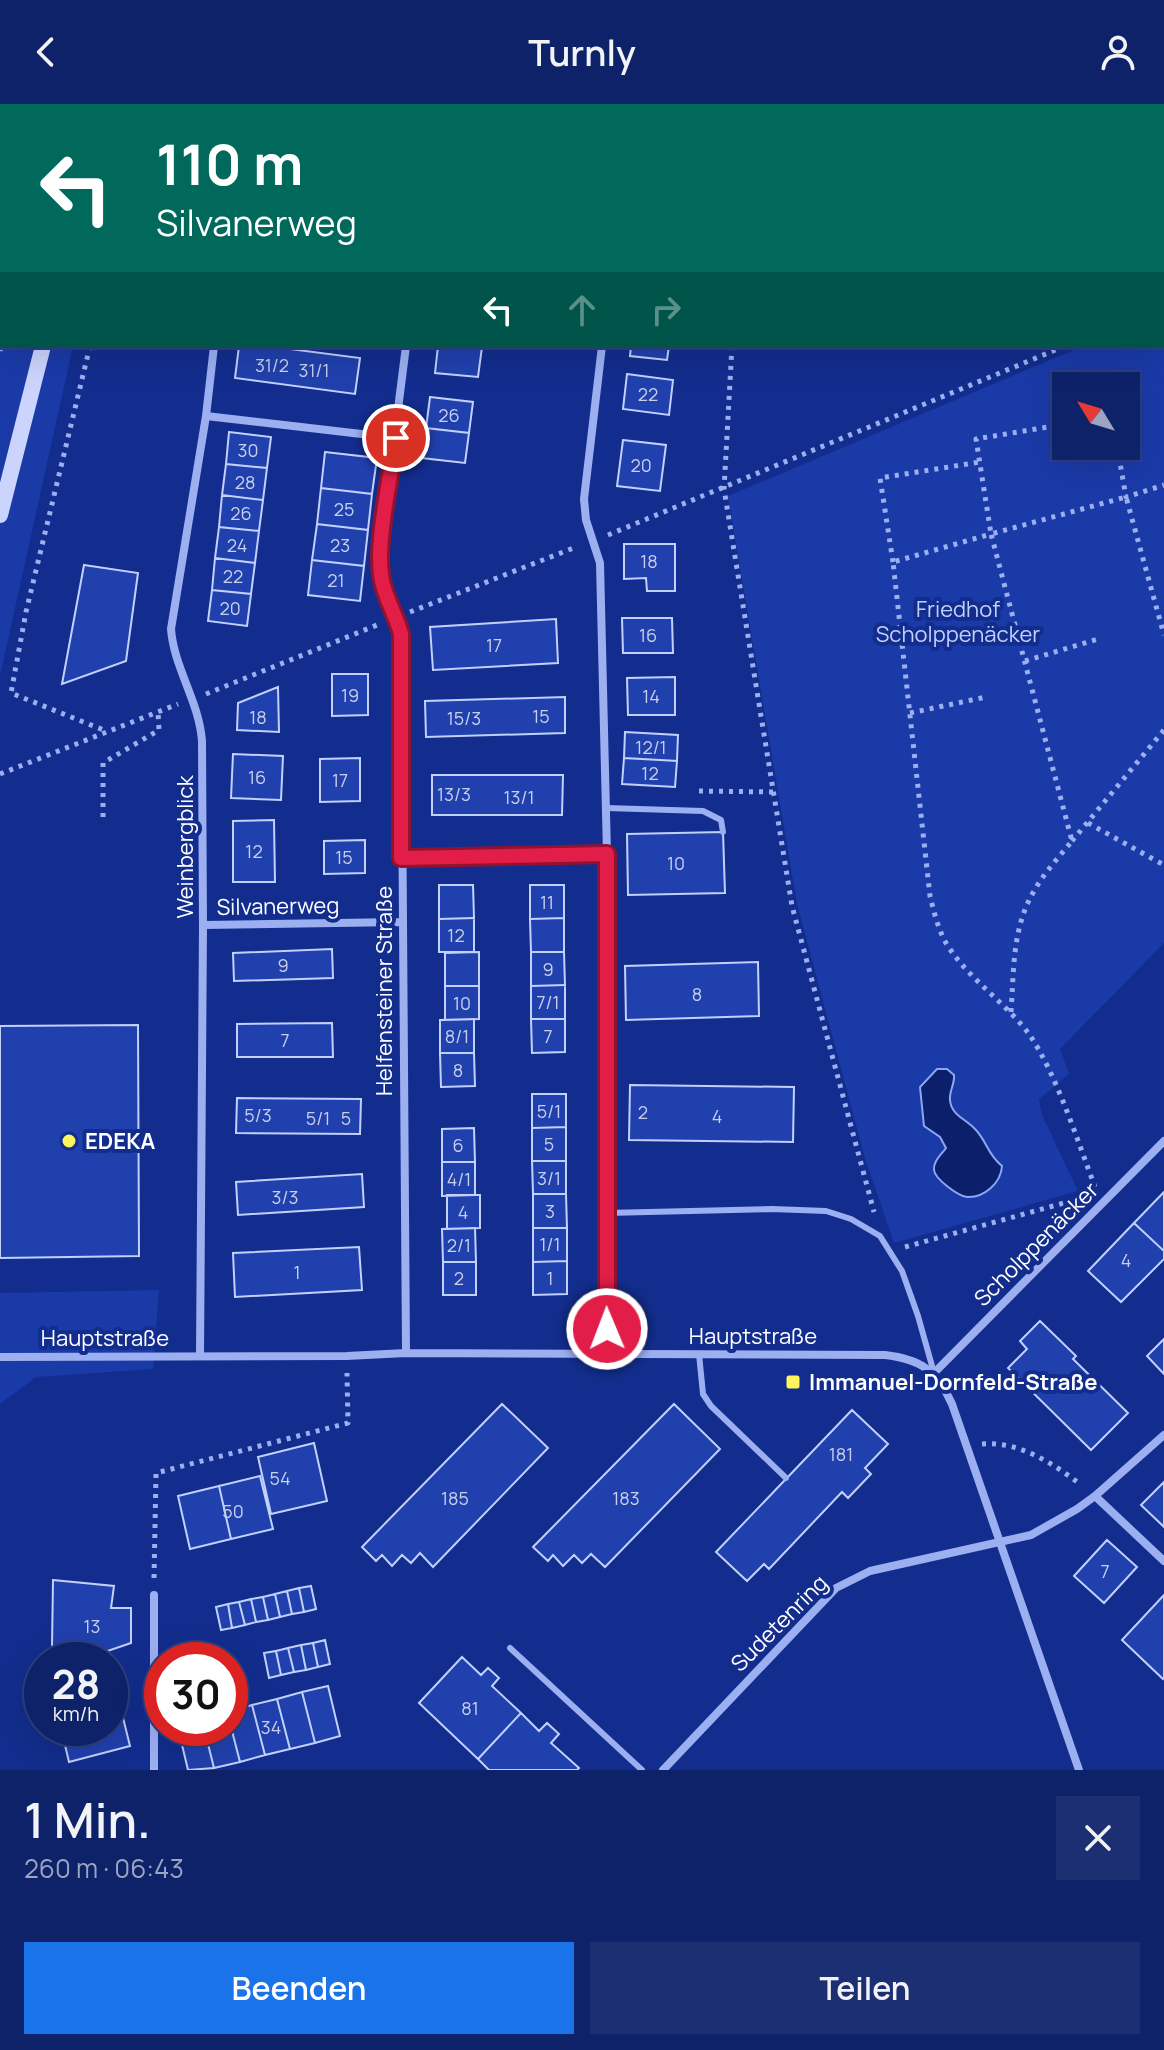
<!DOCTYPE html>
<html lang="de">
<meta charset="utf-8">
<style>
body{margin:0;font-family:Manrope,sans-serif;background:#1c2f72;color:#f1f3f6;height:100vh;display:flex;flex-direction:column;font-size:30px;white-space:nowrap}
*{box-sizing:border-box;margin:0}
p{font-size:26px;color:#9ba4c1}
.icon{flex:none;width:44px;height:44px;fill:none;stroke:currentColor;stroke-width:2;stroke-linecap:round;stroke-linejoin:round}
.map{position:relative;height:1666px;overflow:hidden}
.sheet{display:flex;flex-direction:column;background:#0e226a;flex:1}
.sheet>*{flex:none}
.hud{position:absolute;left:0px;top:0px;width:1164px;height:244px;box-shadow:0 8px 32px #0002,0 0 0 2px #2e3f7e;background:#00695c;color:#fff;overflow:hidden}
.needle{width:52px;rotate:308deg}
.tools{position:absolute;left:1052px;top:268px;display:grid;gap:16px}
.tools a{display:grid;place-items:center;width:88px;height:88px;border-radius:0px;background:#0e226a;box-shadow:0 8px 32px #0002,0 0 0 2px #2e3f7e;font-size:40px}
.speed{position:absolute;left:24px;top:1538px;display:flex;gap:16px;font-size:40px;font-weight:700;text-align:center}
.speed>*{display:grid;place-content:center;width:104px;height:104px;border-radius:50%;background:#0e226a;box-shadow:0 8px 32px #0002,0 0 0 2px #2e3f7e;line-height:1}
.speed small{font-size:20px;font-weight:400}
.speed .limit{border:12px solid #d22;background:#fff;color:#111}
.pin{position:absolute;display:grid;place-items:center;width:68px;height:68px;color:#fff;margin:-34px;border:4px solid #fff;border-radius:50%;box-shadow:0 2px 8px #0007}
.me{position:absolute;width:88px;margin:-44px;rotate:359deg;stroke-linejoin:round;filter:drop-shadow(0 0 6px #0008)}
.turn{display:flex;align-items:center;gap:28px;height:168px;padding:0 24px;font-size:36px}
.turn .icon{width:104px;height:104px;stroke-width:2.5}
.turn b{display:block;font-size:56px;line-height:68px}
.lanes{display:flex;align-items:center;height:76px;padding:0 24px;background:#0003;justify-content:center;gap:40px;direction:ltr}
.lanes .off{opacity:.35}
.round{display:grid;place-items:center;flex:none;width:84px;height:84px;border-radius:0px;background:#1c2f72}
.overview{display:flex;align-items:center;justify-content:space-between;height:136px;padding:0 24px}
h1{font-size:48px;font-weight:600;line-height:60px}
.cta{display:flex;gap:16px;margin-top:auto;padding:16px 24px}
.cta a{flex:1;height:92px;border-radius:0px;background:#1a73e8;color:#fff;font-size:32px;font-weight:600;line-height:92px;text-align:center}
.cta a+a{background:#1c2f72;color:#f1f3f6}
header{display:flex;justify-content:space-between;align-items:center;height:104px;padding:0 24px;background:#0e226a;font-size:36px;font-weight:600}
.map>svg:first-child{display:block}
.green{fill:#1a3aa8;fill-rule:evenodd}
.water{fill:#0b1f6a;stroke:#8da6f5;stroke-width:2}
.building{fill:#2040ad;stroke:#c2d0fc;stroke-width:2}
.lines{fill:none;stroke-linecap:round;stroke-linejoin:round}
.path{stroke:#9caff1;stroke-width:5;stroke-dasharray:4 6;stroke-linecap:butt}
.lane{stroke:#9caff1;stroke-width:6}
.street{stroke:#9caff1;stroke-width:8}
.secondary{stroke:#cad4fc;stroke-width:16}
.route-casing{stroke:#92132f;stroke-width:20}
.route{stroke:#e11d48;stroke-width:14}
.poi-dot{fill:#fff45c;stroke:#122d8d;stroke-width:3}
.labels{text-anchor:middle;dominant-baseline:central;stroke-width:8;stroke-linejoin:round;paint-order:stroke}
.number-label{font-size:18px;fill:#c7cfea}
.park-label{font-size:22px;fill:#c2d0fc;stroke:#122d8d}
.street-label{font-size:22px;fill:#fff;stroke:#122d8d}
.poi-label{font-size:22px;font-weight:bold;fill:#fff;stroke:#122d8d;text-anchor:start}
</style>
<header><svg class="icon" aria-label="back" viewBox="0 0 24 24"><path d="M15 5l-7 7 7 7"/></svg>Turnly<svg class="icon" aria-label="person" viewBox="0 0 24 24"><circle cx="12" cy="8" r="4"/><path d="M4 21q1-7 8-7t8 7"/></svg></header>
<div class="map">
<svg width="1164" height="1666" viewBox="0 0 1164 1666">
<rect width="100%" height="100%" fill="#122d8d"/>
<path class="green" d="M0,118L2,242H73L0,572Z
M1164,208V839L1060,945L1069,970L1039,995L1042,1011L1078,1087L894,1139L865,1054L797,800L728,392L1083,242H1162ZM1066,282H1126V342H1066Z
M159,1186L153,1265L36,1273L0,1300V1189Z"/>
<path class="water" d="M937,965H947L954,971C955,980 949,987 950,996C951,1011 966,1015 975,1025C987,1037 987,1050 1002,1062C1001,1079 984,1094 967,1093C958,1092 935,1075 934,1066C933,1057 942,1050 946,1044L940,1033L924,1022L920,983Z"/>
<path class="building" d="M239,242H267L360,254L355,290L235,274Z
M438,242L482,243L478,273L435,269Z
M631,242H669L667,256L630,252Z
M627,270L673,276L669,311L623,305Z
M430,293L473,298L469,329L426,324Z
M426,324L469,329L465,359L422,354Z
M229,328L271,333L267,364L226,360Z
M623,336L666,341L660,387L617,382Z
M325,348L377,354L372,390L321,384Z
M226,360L267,364L263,396L222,391Z
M321,384L372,390L368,426L317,420Z
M222,391L263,396L259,427L219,423Z
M317,420L368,426L364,462L312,456Z
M219,423L259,427L255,459L215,454Z
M624,440H675V487H647L646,474L624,475Z
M215,454L255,459L251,490L212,486Z
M312,456L364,462L360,497L308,491Z
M84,461L138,469L126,557L62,580Z
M212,486L251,490L247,522L208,517Z
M622,514H672L673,549H623Z
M556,515L558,559L433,566L430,523Z
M332,570H368V611L332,612Z
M675,573V611H628L627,574Z
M278,583L279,628L237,626L238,599Z
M565,593V629L426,633L425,597Z
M625,628L678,631L677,657L624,654Z
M233,650L283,652L281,696L231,694Z
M360,654V697L320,698V655Z
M624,654L677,657L675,683L622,680Z
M432,671H563L562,711H432Z
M274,716L275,778H233V717Z
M723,728L725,789L628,791L627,730Z
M365,736V769L324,770V737Z
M439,781H473L474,814L439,815Z
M530,781H564V814L530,815Z
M474,814V848H439V815Z
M564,814V848H531L530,815Z
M332,845L333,874L234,877L233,849Z
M479,848V882H445V849Z
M531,848H564L565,881L531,882Z
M758,858L759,912L626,916L625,862Z
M565,881V915H531V882Z
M445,882H479V915L445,916Z
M474,915V949H440V916Z
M531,915H565V948L532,949Z
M332,919L333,953H237V920Z
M138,921L139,1152L0,1154V922Z
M440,949H474L475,982L441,983Z
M630,981L794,983L793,1038L629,1036Z
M532,990H566V1023L532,1024Z
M237,994L361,995L360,1030L236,1029Z
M566,1023V1057H532V1024Z
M474,1024L475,1058H442V1025Z
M532,1057H566V1090H533Z
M442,1058H475V1091L442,1092Z
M362,1070L364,1103L238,1111L236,1078Z
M1164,1088V1147L1134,1119Z
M533,1090H566L567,1124H533Z
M447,1091H480V1124L447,1125Z
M1134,1119L1164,1147V1155L1121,1198L1088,1167Z
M475,1124L476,1158H443L442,1125Z
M533,1124H567V1157L533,1158Z
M359,1143L362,1186L235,1193L233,1149Z
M567,1157V1190L533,1191V1158Z
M443,1158H476V1191H443Z
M1040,1217L1076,1252L1073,1255L1128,1309L1091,1346L1008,1264L1027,1245L1020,1237Z
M1164,1235V1270L1147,1252Z
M502,1300L548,1344L433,1463L420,1449L411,1459L402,1451L392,1462L382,1451L376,1457L362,1443Z
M674,1300L720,1345L605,1463L591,1450L582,1459L574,1451L563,1462L553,1451L548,1457L533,1443Z
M852,1306L888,1340L865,1364L871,1370L848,1394L842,1388L769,1465L764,1460L747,1477L716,1448Z
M314,1339L327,1397L271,1410L258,1353Z
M260,1372L273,1425L231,1435L219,1382Z
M1164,1378V1423L1141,1401Z
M219,1382L231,1435L190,1445L178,1392Z
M1107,1436L1137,1463L1104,1499L1074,1472Z
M53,1476L114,1482L111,1504H131V1539L96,1551L52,1542Z
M311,1482L316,1505L304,1508L299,1484Z
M299,1484L304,1508L292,1510L287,1487Z
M287,1487L292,1510L280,1513L275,1490Z
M275,1490L280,1513L268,1516L263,1493Z
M1164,1491V1574L1163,1575L1122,1536Z
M263,1493L268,1516L256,1518L251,1495Z
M251,1495L256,1518L245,1521L239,1498Z
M239,1498L245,1521L232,1524L228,1500Z
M228,1500L232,1524L221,1526L216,1503Z
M325,1536L330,1560L318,1563L313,1539Z
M313,1539L318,1563L306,1566L301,1541Z
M301,1541L306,1566L294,1568L288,1544Z
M288,1544L294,1568L281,1571L276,1547Z
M276,1547L281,1571L269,1574L264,1549Z
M462,1553L481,1571L488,1564L499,1574L492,1582L521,1609L478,1655L419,1599Z
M114,1577L130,1642L69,1658L61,1624H110V1578Z
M328,1582L340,1632L315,1639L302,1588Z
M302,1588L315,1639L290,1645L277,1595Z
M277,1595L290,1645L265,1651L252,1601Z
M252,1601L265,1651L240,1658L230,1619V1607Z
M521,1609L539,1627L547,1619L559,1630L551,1639L579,1664L577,1666H489L478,1655Z
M230,1619L240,1658L214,1664L204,1624H230Z
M178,1624H204L214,1664L188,1666Z"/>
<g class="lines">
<path class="path" d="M54,2L55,0
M147,2L148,0
M754,2V0
M1162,202L1164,201
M90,242L26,508L11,589L106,627
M732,242L724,385L792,802L874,1108
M0,247L2,238
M1066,320L976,335L991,430L1126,393L1164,531
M1117,342L1126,393L1164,381
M608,431L1065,242
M893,458L880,374L980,358
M410,508L576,443
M1025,557L1098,535
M206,590L382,519
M910,609L986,593
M0,670L178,600
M699,687L774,688
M103,713V659L159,626L158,608
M1088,719L1164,761
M1072,737L1164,626
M1011,908C1014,866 1012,824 1034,787C1044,769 1059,753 1072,737L991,430L893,458L930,792C934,808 938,825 946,839C968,875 1004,897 1029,930C1056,969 1078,1038 1095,1083
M905,1143L1064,1099H1077
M982,1340C1019,1337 1052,1359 1080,1380
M154,1474L156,1369L348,1319L347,1269"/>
<path class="lane" d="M606,704L703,707L721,716L723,728
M606,1109L772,1105L826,1107L851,1115L880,1132L902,1167L918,1212L934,1269
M699,1250L703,1290L711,1302L786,1374
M510,1544L642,1666"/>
<path class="street" d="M241,2V0
M432,2L433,0
M630,2L631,0
M406,242L379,455C382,482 395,504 401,530L406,1249
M602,242L584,395L586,416L600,459L607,750L606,1249
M206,312L396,334
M401,754L607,750
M203,821L401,818
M200,1252L203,821L202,637C199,597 174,564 171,525L206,312L214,242
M0,1253L347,1252L406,1249L885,1251C921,1255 937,1267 952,1300L1079,1666
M934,1269L1164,1037
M1095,1392L1164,1457
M154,1666V1491
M663,1666L836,1484L870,1467L1031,1431L1077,1405L1095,1392L1164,1331"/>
<path class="secondary" d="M104,2V0
M0,411L43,242"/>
</g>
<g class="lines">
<g class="route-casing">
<path id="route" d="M396,334C391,372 376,435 381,471C383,491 396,510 401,530V754L607,750V1225"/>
</g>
<use href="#route" class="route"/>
</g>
<g class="poi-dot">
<circle cx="69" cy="1037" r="8"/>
<rect x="785" y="1270" width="16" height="16" rx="4"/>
</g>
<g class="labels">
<g class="number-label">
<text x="272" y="261">31/2</text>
<text x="314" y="266">31/1</text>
<text x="648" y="290">22</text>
<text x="449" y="311">26</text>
<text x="248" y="346">30</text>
<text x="641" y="361">20</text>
<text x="245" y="378">28</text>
<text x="344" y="405">25</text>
<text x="241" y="409">26</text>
<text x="237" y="441">24</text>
<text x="340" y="441">23</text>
<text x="649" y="457">18</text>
<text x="233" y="472">22</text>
<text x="336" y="476">21</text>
<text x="230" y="504">20</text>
<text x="648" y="531">16</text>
<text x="494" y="541">17</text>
<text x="350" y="591">19</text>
<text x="651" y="592">14</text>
<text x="541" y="612">15</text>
<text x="258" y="613">18</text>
<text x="464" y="614">15/3</text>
<text x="651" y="643">12/1</text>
<text x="650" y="669">12</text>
<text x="257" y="673">16</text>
<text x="340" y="676">17</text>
<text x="454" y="690">13/3</text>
<text x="519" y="693">13/1</text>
<text x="254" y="747">12</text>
<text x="344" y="753">15</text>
<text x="676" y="759">10</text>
<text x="547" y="798">11</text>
<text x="456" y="831">12</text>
<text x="283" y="861">9</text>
<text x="548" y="865">9</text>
<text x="697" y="890">8</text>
<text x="548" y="898">7/1</text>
<text x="462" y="899">10</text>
<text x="457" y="932">8/1</text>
<text x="548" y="932">7</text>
<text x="285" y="936">7</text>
<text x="458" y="966">8</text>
<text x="549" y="1007">5/1</text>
<text x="643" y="1008">2</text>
<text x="258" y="1011">5/3</text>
<text x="717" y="1012">4</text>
<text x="318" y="1014">5/1</text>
<text x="346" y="1014">5</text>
<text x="549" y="1040">5</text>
<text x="458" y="1041">6</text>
<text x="549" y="1074">3/1</text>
<text x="459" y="1075">4/1</text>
<text x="285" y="1093">3/3</text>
<text x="550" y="1107">3</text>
<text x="463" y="1108">4</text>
<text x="550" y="1140">1/1</text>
<text x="459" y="1141">2/1</text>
<text x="1126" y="1156">4</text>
<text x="297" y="1168">1</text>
<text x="459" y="1174">2</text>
<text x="550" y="1174">1</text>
<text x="841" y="1350">181</text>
<text x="280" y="1374">54</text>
<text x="455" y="1394">185</text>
<text x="626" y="1394">183</text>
<text x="233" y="1407">50</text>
<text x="1105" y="1467">7</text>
<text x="92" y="1522">13</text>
<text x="470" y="1604">81</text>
<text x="271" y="1623">34</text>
</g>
<g class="park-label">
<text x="958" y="505">Friedhof<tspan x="958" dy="25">Scholppenäcker</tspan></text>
</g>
<g class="street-label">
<text transform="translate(185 743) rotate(-90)">Weinbergblick</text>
<text transform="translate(278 802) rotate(-1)">Silvanerweg</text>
<text transform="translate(384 887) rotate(-90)">Helfensteiner Straße</text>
<text transform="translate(1036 1140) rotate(-45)">Scholppenäcker</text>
<text x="753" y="1232">Hauptstraße</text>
<text x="105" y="1234">Hauptstraße</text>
<text transform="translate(779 1519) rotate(-45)">Sudetenring</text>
</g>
<g class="poi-label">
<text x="85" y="1037">EDEKA</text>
<text x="809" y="1278">Immanuel-Dornfeld-Straße</text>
</g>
</g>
</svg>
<div class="tools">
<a><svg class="needle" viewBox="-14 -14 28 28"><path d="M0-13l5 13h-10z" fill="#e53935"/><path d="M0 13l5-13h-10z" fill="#9ba4c1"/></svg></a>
</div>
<div class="speed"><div>28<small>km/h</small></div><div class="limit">30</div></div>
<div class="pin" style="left:396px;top:334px;background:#d93025"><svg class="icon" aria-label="arrive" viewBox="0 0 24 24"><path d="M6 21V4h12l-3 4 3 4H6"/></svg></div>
<svg class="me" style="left:607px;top:1225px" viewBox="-20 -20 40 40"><circle r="17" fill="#e11d48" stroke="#fff" stroke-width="3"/><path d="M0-11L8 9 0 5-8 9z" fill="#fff"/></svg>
<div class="hud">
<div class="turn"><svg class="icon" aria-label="left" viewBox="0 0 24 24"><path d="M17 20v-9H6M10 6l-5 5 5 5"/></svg><div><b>110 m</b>Silvanerweg</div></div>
<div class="lanes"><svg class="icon" aria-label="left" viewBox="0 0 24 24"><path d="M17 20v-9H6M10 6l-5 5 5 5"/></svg><svg class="icon off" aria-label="ahead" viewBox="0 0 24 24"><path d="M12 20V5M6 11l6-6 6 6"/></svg><svg class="icon off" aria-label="right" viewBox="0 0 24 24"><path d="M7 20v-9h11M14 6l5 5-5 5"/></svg></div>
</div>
</div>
<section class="sheet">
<div class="overview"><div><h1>1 Min.</h1><p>260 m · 06:43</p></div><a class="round"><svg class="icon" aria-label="close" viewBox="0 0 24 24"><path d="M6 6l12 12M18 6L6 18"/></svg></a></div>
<div class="cta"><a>Beenden</a><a>Teilen</a></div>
</section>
